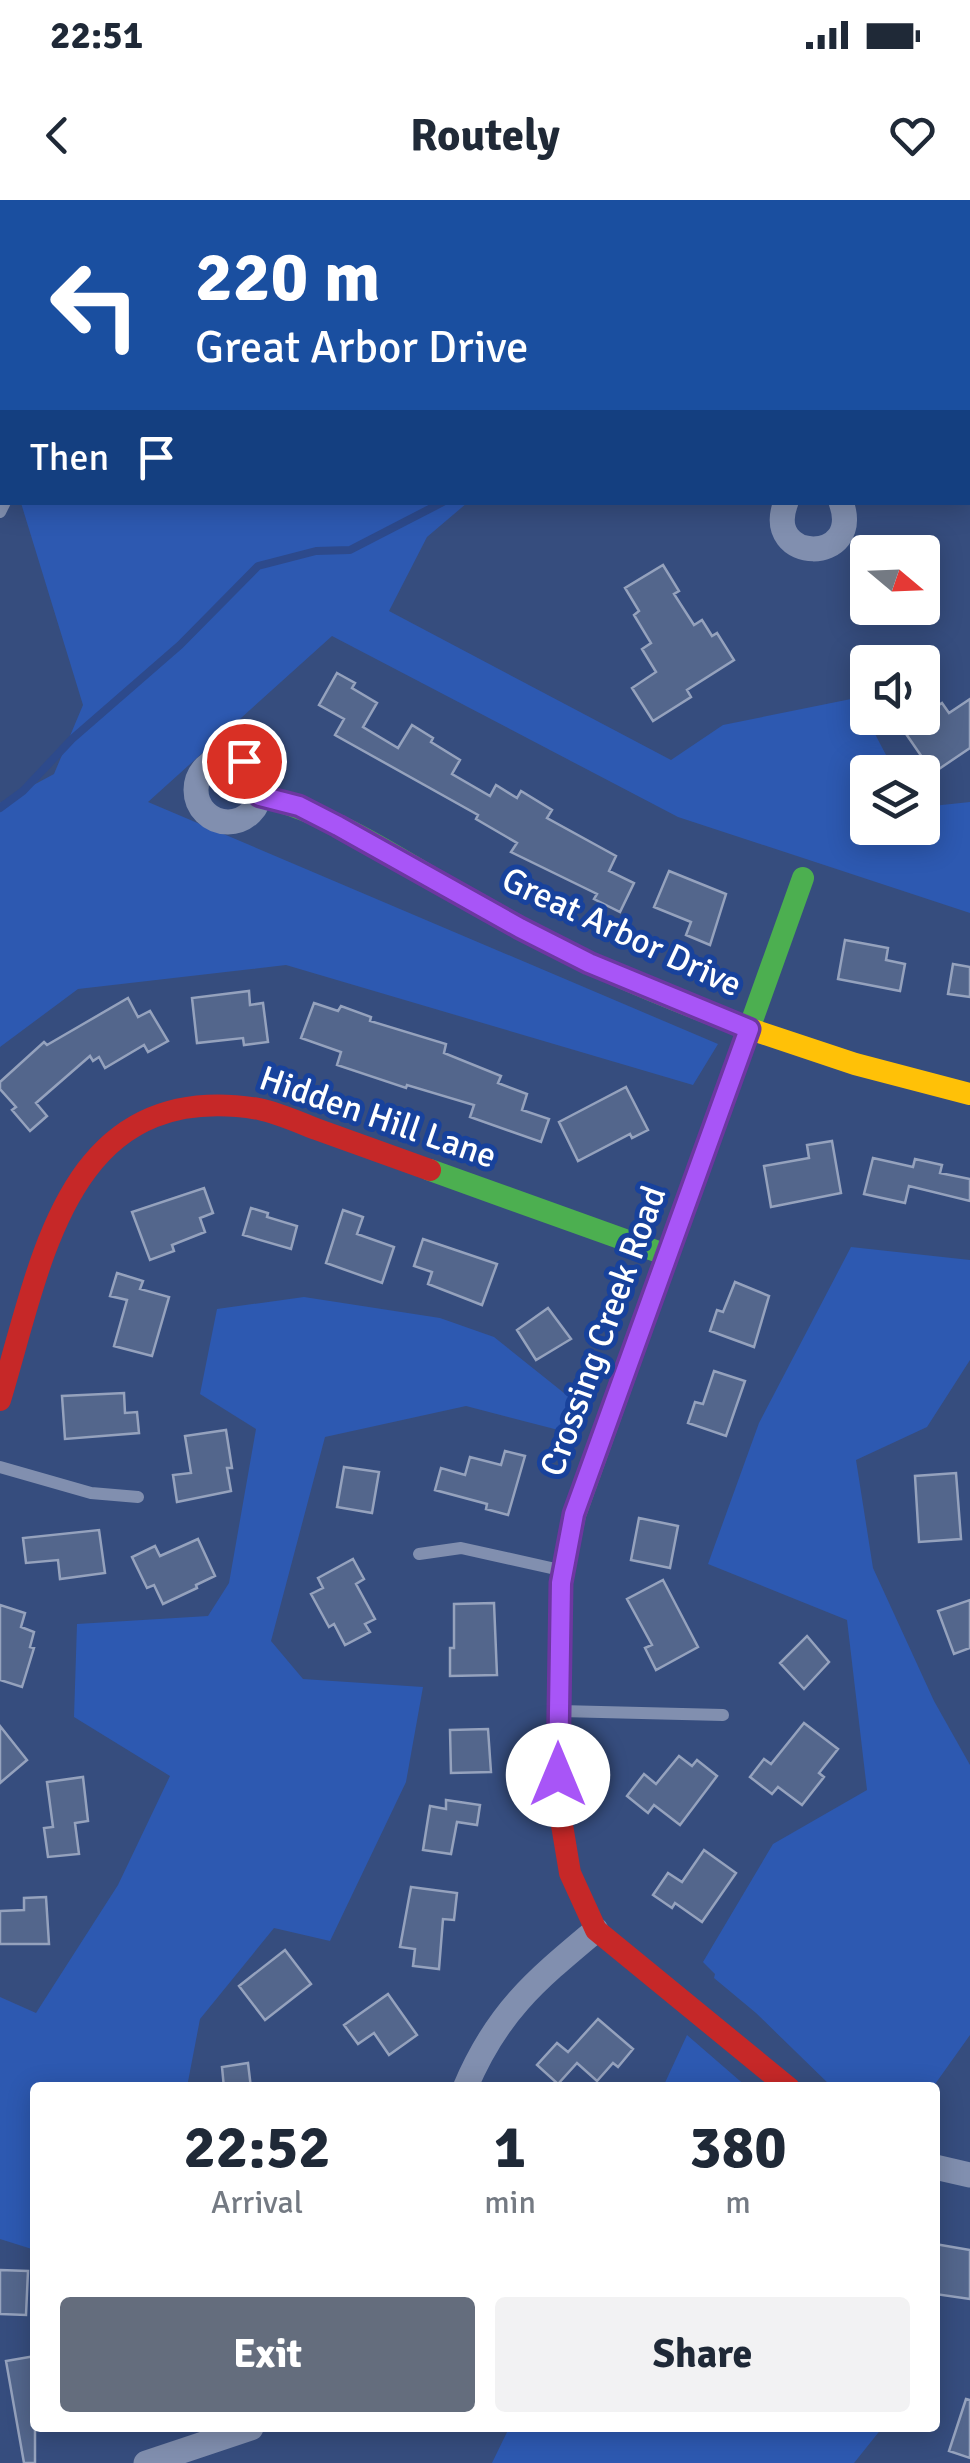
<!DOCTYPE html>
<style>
body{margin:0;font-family:Signika,sans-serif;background:#f2f2f3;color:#1f2937;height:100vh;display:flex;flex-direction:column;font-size:38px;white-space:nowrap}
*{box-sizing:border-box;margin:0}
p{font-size:32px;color:#747a83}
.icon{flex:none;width:55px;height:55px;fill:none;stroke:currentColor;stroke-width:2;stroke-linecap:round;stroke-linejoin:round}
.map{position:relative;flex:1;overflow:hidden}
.details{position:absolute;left:30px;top:1882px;width:910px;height:350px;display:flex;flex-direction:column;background:#fff;border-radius:10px;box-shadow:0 5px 25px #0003}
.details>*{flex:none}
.hud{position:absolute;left:0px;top:0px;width:970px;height:305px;box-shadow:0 5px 25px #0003;background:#1a4fa0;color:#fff;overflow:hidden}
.needle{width:65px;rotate:109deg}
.fabs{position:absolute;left:850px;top:335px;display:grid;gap:20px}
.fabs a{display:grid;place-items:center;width:90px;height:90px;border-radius:10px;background:#fff;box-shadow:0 5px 25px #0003;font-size:50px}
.pin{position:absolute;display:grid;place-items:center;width:85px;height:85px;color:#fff;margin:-42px;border:5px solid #fff;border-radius:50%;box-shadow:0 2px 10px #0007}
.me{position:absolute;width:110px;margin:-55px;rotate:0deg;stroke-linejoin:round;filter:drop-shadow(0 0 8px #0008)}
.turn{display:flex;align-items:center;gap:35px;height:210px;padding:0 30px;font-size:45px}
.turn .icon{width:130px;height:130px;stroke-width:2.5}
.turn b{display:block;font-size:70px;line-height:85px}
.then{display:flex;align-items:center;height:95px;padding:0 30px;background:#0003;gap:20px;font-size:38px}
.eta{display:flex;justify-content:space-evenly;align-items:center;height:170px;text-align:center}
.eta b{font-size:60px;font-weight:800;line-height:70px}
.button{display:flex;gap:20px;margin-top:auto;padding:20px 30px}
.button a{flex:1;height:115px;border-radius:10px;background:#646d7d;color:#fff;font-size:40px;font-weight:800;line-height:115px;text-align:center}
.button a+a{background:#f2f2f3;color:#1f2937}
.status{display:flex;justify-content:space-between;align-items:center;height:70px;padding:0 50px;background:#fff;direction:ltr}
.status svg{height:28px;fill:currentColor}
header{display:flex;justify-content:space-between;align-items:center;height:130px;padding:0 30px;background:#fff;font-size:45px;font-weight:800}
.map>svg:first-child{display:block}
.green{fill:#2d59b1}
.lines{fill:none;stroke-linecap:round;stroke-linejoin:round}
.stream{stroke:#2d4a8c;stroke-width:8}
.building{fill:#53668c;stroke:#95a2bd;stroke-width:2.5}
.lane{stroke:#818faf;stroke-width:12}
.street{stroke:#818faf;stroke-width:25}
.fast{stroke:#4caf50;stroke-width:22}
.slow{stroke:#ffc107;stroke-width:22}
.jam{stroke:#c62828;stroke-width:22}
.route-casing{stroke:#6d37a1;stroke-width:25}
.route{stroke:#a855f7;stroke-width:18}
.labels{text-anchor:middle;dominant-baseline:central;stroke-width:10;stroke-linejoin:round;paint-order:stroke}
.street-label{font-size:35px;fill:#fff;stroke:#18429c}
</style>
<div class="status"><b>22:51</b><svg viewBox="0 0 49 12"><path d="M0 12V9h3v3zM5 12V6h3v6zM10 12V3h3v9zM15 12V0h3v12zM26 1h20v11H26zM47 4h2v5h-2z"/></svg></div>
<header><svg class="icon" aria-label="back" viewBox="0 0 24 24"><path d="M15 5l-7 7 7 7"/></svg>Routely<svg class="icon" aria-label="heart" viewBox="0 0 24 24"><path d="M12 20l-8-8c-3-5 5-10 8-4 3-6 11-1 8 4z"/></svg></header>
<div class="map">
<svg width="970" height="2263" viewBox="0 0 970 2263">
<rect width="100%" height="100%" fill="#364d7e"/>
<path class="green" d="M21,303H467L427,337L389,411L671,560L723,525L856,498L895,572H868V628H922L923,607L970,602V713L678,617L332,436L148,602L718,844L693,885L286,765L78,789L0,847V603L54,574L83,505Z
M851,1047L970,1060V1160L927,1227L856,1260L873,1368L934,1501L970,1565V1835L933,1887H832L756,1813L714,1778L715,1774L703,1762L773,1644L867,1590L847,1420L708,1364L759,1223Z
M304,1097L440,1118L494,1137L569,1197L570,1233L466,1206L325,1237L271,1441L303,1479L423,1487L406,1582L330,1741L274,1728L200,1819L187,1887L35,1888V2050L0,2039V1797L36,1813L118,1685L170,1576L74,1517L77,1424L208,1416L229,1383L256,1229L200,1194L217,1109Z
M687,1835L747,1887H663Z
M509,2228H882L854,2263H492Z"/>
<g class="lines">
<path class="stream" d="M591,2L593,0
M0,608L23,591L72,539L180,445L258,366L316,351L350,350L443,302"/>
</g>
<path class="building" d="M663,365L679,391L674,394L694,425L702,420L712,436L717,433L734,460L687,490L691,497L653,521L632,488L656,472L642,449L651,443L634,415L639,411L625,388Z
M337,473L355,483L352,488L377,503L363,527L398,548L412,525L433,538L431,542L460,560L452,574L490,596L496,585L517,598L521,591L552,610L547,618L616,656L609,671L634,683L620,712L594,699L597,694L511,652L517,643L476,619L478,615L335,535L344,519L319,505Z
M970,499V548L933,573L902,528L942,503L949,513Z
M669,671L726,694L710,745L686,735L691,722L654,707Z
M845,740L888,748L886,760L905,764L900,791L838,779Z
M953,764L970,767V797L948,794Z
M249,791L250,805L263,803L268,842L244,845L243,838L197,843L192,798Z
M128,798L138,817L150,811L168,841L148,852L144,845L105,868L99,857L93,861L90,856L36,903L47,916L30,931L12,910L16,907L0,889V882L44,842L47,845Z
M314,803L338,811L341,806L371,817L370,821L446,844L444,853L501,876L498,883L527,894L522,910L549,919L541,942L470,917L474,905L407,885L406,888L337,865L341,852L301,838Z
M626,887L648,930L632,938L630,934L578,961L559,922Z
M832,941L841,993L771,1007L764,966L809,958L807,945Z
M873,958L913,967L915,959L942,965L940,973L970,979V1001L909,986L905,1003L864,994Z
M204,988L213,1013L200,1018L205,1032L172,1045L174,1051L150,1060L132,1012Z
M251,1008L268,1013L267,1017L297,1026L291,1049L243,1035Z
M343,1010L363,1017L357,1034L394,1047L382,1083L326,1063Z
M423,1039L497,1064L482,1105L428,1084L432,1072L414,1066Z
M117,1073L143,1081L140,1089L169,1097L152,1156L114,1146L127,1100L110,1096Z
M735,1082L769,1096L754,1147L710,1131L717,1110L723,1112Z
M548,1108L571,1139L536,1160L517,1130Z
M714,1171L745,1181L726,1236L688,1223L695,1202L703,1204Z
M124,1193L125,1213L137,1212L139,1233L65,1239L62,1196Z
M226,1230L232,1268H227L231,1291L177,1302L173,1275L191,1273L185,1236Z
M505,1251L525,1256L508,1315L486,1309L487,1304L435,1290L441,1268L465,1275L470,1257L501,1265Z
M344,1267L379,1272L372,1313L337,1307Z
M956,1273L961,1339L919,1342L915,1276Z
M639,1318L678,1326L670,1368L631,1360Z
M99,1330L105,1373L60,1379L58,1360L26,1363L23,1338Z
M198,1339L215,1376L196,1385L197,1388L163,1404L154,1385L147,1388L132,1357L155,1346L160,1356Z
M353,1359L364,1379L356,1384L375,1419L365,1424L370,1432L345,1445L334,1424L329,1427L311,1394L323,1388L318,1378Z
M663,1380L698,1447L656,1470L645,1448L652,1445L627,1399Z
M970,1400V1448L954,1454L938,1411Z
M494,1403L497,1475L450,1476V1448H454V1404Z
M0,1405L25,1413L21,1427L34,1432L30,1447L34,1448L22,1487L0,1480Z
M807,1436L829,1462L804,1489L780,1463Z
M804,1523L838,1549L819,1573L824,1577L802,1605L778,1587L772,1594L750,1577L764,1559L771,1564Z
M0,1526L27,1560L0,1583Z
M488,1529L491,1572L451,1573L450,1530Z
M679,1556L692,1566L697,1560L717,1576L680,1625L654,1605L648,1613L627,1596L644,1574L656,1584Z
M83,1577L88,1621L75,1623L79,1654L48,1657L44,1628L53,1627L47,1582Z
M446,1600L480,1605L477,1625L457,1622L451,1654L423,1650L430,1606L446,1609Z
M704,1650L736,1673L702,1722L675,1703L672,1708L653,1695L668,1673L682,1682Z
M411,1687L457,1693L454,1720L443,1719L439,1769L413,1766L415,1749L400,1747Z
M46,1697L49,1744H0V1711L24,1710V1698Z
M285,1750L311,1784L265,1820L239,1786Z
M388,1794L417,1835L389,1855L374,1833L358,1844L344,1825Z
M598,1819L633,1849L618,1867L613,1863L597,1881L577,1863L558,1884L537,1865L557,1843L568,1852Z
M248,1863L251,1888H224L222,1867Z
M935,2044L970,2050V2099L935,2094Z
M0,2070L28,2071L26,2115L0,2114Z
M35,2156V2263H24L6,2161Z
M966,2199L970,2200V2258L949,2251Z"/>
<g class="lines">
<path class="lane" d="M270,0L278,2
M51,2L53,0
M447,2L449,0
M0,312L5,302
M0,1267L91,1293L138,1297
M419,1354L461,1348L560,1370
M560,1511L723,1515"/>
<path class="street" d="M721,0L725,2
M912,2V0
M786,302C762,364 864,365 841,302
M196 590a32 32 0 1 1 64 0a32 32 0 1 1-64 0Z
M465,1888C497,1812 535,1781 596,1730
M935,1967L970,1975
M146,2263L251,2228"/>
<path class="fast" d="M260,596C346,617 427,678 504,720C580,762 660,795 741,826
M430,970L667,1055
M560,1436L561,1383L575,1315L803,678"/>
<path class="slow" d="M741,826L855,864L970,894"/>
<path class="jam" d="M0,1200C42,1062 66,877 259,909C278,913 298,922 316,929C354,943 392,956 430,970
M560,1436L559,1607L570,1673L596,1730L789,1888"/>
</g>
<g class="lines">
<g class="route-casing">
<path id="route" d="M244,561L258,576L260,596L299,606L338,626L520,728L589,763L749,829L574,1314L561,1383L558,1575"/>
</g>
<use href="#route" class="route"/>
</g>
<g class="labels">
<g class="street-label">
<text transform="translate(622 732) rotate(25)">Great Arbor Drive</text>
<text transform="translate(378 917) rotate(19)">Hidden Hill Lane</text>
<text transform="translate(603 1131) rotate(-70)">Crossing Creek Road</text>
</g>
</g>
</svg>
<div class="fabs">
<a><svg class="needle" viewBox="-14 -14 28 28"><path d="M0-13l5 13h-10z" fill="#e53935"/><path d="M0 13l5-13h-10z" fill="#747a83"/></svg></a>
<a><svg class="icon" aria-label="sound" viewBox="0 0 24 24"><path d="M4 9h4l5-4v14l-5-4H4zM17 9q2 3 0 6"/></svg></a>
<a><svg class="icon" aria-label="layers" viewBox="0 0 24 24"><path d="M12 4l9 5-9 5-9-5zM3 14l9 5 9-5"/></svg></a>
</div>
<div class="pin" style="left:244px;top:561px;background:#d93025"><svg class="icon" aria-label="arrive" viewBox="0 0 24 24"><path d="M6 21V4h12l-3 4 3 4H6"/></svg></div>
<svg class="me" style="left:558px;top:1575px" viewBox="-20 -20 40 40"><circle r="19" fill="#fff"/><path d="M0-13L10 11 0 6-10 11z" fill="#a855f7"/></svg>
<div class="hud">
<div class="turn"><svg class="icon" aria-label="left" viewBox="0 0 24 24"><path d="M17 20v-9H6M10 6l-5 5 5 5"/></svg><div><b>220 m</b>Great Arbor Drive</div></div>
<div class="then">Then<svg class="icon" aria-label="arrive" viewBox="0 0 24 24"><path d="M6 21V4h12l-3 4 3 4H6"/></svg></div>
</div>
<section class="details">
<div class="eta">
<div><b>22:52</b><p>Arrival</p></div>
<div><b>1</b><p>min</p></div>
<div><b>380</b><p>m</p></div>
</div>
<div class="button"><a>Exit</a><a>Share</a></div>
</section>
</div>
